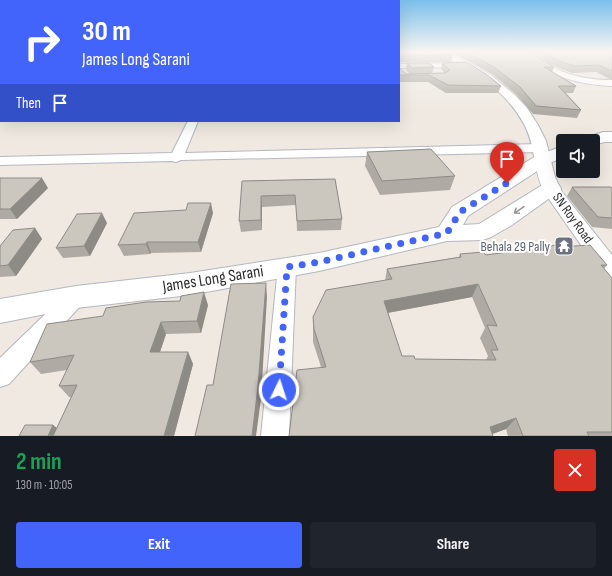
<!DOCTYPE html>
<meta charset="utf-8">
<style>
body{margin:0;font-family:"Sofia Sans Condensed",sans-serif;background:#20242c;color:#f1f3f6;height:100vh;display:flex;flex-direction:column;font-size:15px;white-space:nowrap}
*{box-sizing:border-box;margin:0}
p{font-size:13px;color:#9ea1a6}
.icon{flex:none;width:22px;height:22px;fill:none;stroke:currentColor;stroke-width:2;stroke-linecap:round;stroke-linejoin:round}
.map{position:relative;height:436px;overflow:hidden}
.sheet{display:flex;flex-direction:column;background:#171b24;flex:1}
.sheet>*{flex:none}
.hud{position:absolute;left:0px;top:0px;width:400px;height:122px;box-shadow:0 4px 16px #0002;background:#4264fb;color:#fff;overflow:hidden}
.controls{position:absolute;left:556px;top:134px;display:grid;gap:8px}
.controls a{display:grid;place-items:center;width:44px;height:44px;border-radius:4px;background:#171b24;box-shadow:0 4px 16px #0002;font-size:20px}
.pin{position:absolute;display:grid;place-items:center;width:34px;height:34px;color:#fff;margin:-41px -17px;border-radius:50% 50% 50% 0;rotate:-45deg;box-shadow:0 0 4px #0007}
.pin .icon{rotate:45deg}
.me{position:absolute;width:44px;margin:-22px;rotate:4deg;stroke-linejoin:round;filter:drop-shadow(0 0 3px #0008)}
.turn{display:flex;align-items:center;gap:14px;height:84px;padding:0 16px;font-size:18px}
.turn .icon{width:52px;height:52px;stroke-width:2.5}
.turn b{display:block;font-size:28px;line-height:34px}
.then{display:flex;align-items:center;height:38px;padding:0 16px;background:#0003;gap:8px;font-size:15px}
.round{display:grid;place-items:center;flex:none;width:42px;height:42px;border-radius:4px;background:#20242c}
.overview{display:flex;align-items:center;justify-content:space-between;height:68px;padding:0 16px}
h1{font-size:24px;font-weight:700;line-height:30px;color:#1e9e55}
.primary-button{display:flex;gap:8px;margin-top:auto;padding:8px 16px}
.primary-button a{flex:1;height:46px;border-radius:4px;background:#4264fb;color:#fff;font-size:16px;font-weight:700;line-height:46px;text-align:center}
.primary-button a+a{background:#20242c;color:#f1f3f6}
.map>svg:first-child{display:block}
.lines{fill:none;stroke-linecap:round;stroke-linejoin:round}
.minor-casing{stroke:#b4b7c1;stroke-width:2}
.tertiary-casing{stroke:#b4b7c1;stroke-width:2}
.secondary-casing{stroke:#b4b7c1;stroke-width:2}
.minor{fill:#fff;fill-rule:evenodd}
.tertiary{fill:#fff;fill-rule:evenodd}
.secondary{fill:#fff;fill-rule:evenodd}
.wall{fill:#afaba4;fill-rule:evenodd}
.shaded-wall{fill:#8e8b86}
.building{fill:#cbc7bf;stroke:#8e8b86;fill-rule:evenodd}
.oneway{stroke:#969696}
.route{stroke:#4264fb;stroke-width:7;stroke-dasharray:0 12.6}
.labels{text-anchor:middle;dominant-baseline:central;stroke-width:4;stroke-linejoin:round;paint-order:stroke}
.street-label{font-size:14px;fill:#2e2e2e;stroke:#fff}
.worship-label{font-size:14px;fill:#5b616d;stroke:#fff;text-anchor:end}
.near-street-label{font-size:17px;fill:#2e2e2e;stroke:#fff}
</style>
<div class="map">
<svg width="612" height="436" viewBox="0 0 612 436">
<rect width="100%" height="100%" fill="#efe9e1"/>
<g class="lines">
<g class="minor-casing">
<path id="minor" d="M526,51H532C552,73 583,80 612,80V86C583,85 543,77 526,51Z
M463,63L467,65L466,67L399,68V64Z
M188,121H198L185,153L541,144L545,145L547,148L545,151L541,152L181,160L176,162L172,161L0,165V157L172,153Z
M287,260L294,262L296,267L289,436H261L278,267L280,262Z
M76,289L83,291L86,297L83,303L9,384L0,387V358L69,291Z"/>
</g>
<g class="tertiary-casing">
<path id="tertiary" d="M440,51H449L491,75L516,96L527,108L538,125L546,141L555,177L562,192L612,255V281L604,278L544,192C533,170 536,146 524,124C512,101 491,83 468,69C459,64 447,59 440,51Z"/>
</g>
<g class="secondary-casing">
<path id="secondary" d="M603,132H612V142H605L593,145V141H583L585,138Z
M563,146V157L548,164L468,216L463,225L479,224L544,184L551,182L558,184L561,188L558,192L512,225L491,237L483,240L447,241L319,271L190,295L76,308L0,323V299L76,286L190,273L319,253L439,227L452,207L536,156Z"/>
</g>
<use href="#minor" class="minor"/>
<use href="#tertiary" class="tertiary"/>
<use href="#secondary" class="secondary"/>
</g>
<path class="wall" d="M0,51H1V85H0Z
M399,51L453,55L451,62H399Z
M451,51H531L535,55L554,67L552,72L576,86L573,93H566L581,110L577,118L533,114L517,95L492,74Z
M533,51H612V80L596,72L572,73L559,68L550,64Z
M407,63L434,67L432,74L445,73L441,69L442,63L501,86L498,93H446L428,82H400L399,85V67L406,74H410L406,70Z
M367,152L455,176L450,190L380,195L365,166Z
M0,178L48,188L17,219H0Z
M335,179L342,219L341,230L297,231L296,205L262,207V230L241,232L239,221L242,181Z
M572,187L612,188V229L592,227L567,196Z
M213,213L201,252L151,253L150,254L124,256L118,245Z
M107,223L90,256L63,258L56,248Z
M35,228L42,239L16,276L0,277V246Z
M559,247L607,265L604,269L612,278V436H508L506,429L492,434L321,367L313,342V317L385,281L387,269L459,257L460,254L486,255ZM472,297L485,328L480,338L488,356L486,360L415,359L402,356L388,313Z
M208,305L201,333L166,334L160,352H188L193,364L174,436H19L53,425L57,428L71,397H69L59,386L67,370L41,374L30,362Z"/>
<path class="shaded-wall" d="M42,178L48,188L17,219L10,209Z
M261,196L262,207V230L261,220Z
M211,203L213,213L201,252L198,242Z
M102,213L107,223L90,256L84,246Z
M35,228L42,239L16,276L8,265Z
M147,242L151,253L150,254L146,244Z
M266,283L267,297L261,399L256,436H252Z
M478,284L472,297L381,314L384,301Z
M204,292L208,305L201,333L197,321Z
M161,322L166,334L156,364L150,352Z
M188,352L193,364L174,436H164Z
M516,418L506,429L487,436L490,427Z
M53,425L62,433L61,436H48Z"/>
<path class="building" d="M0,51H1V79H0Z
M399,51H447L453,55L400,56L399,57Z
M464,51H531L535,55L554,67H544L576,86H558L581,110L536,106L520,87L494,67Z
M544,51H612V71L599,65L575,66L562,62L552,57Z
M466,62L486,74L501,86L448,85L429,75H399V67L406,74L445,73L450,70L442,63Z
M407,63H429L434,67L412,68Z
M431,149L455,176L382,181L367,152Z
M0,178H42L10,209H0Z
M335,179L342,219L297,221L295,195L261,196V220L239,221L242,181Z
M572,187H611L612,188V218L598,217Z
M188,203H211L198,242H147L146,244L118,245L134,213L186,210Z
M102,213L84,246L56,248L77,214Z
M35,228L8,265L0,266V246L13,230Z
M557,245L559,247L590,245L607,265H601L612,278V432H587L589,436H523L516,418L490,427L493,436H289L297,370L326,367L314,329L313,317L326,290L392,279L387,269L461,257L460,254L483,252L486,255ZM478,284L497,326L487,325L498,350H491L496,360L415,359L414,356H402L384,301Z
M266,283L258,386L252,436H195L207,385H213L231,284Z
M204,292L197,321L161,322L150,352H188L164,436H53L77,385L59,386L74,355L30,362L47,324L103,316L106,308L146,302L180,301L181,296Z
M25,425H53L48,436H19Z"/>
<defs><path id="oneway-shaft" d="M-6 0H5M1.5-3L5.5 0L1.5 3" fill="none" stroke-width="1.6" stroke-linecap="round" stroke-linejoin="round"/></defs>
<use class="oneway" href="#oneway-shaft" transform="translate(519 210) rotate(146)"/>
<linearGradient id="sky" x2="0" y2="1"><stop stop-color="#7abfeb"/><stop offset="0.46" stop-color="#f8f5f2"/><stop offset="1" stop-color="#f8f5f2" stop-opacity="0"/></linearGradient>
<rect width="612" height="112" fill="url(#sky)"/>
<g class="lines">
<path class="route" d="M279,390L287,267L319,262L447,233L460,212L507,183"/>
</g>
<defs>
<g id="temple-square" transform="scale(1)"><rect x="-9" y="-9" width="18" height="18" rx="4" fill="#6b7280" stroke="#fff"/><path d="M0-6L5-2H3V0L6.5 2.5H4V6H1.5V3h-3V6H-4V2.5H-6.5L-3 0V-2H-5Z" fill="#fff"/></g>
</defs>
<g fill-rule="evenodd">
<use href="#temple-square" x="564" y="246"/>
</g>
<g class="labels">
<g class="street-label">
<text transform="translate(573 218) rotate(54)">SN Roy Road</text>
</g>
<g class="worship-label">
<text x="550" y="246">Behala 29 Pally</text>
</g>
<g class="near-street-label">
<text transform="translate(213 279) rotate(-9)">James Long Sarani</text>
</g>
</g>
</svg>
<div class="controls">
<a><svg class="icon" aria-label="sound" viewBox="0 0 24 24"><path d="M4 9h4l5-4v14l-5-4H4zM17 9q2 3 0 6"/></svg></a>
</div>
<div class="pin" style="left:507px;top:183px;background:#d93025"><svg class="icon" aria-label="arrive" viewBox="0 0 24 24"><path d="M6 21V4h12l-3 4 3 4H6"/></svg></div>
<svg class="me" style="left:279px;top:390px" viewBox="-20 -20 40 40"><circle r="17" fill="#4264fb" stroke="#fff" stroke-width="3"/><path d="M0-11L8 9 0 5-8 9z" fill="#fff"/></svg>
<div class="hud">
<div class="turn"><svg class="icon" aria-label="right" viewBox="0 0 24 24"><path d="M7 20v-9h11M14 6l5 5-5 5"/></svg><div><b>30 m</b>James Long Sarani</div></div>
<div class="then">Then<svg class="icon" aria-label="arrive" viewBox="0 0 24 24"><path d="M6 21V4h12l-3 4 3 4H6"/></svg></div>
</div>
</div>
<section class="sheet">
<div class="overview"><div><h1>2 min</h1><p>130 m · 10:05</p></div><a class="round" style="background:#d93025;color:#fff"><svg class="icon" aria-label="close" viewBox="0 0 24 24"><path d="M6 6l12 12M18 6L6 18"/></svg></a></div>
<div class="primary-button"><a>Exit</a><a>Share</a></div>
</section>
